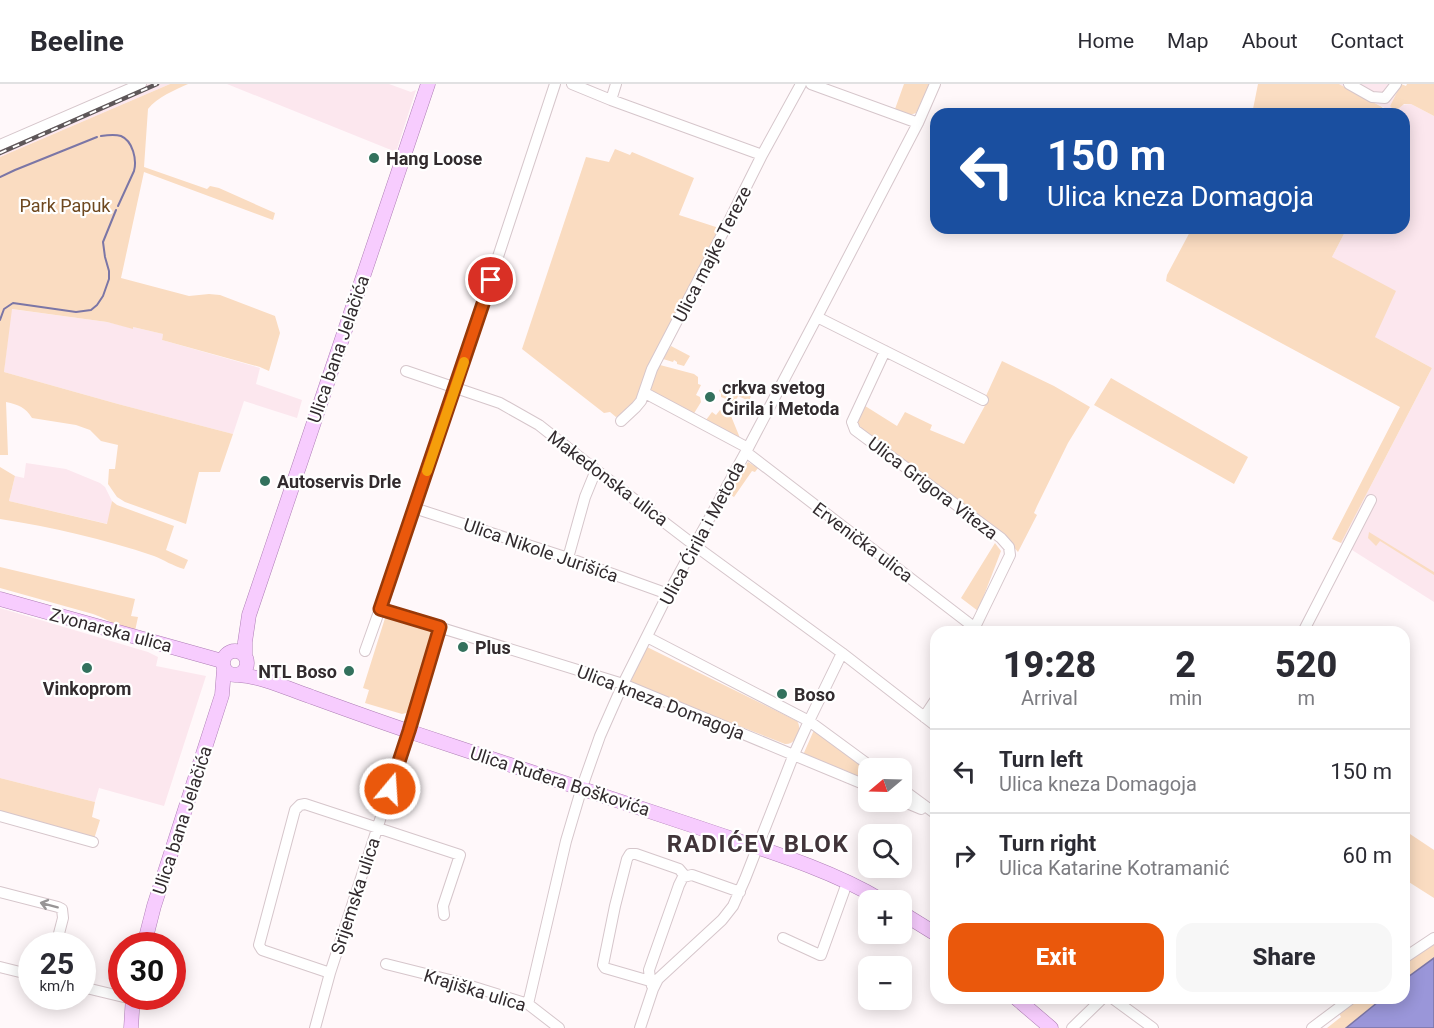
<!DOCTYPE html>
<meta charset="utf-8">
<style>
body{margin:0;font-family:Roboto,sans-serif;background:#f7f7f7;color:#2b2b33;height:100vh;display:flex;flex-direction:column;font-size:22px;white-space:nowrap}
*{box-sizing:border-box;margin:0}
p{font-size:20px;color:#7c7c81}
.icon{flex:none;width:33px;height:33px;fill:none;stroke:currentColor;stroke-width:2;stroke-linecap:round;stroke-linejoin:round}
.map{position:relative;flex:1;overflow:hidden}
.sheet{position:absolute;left:930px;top:542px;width:480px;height:378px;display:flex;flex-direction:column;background:#fff;border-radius:18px;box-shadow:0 3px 15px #0003}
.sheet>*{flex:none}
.guide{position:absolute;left:930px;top:24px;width:480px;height:126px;border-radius:18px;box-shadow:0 3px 15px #0003;background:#1a4fa0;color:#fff;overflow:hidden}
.needle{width:39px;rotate:251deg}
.controls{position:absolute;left:858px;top:674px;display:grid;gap:12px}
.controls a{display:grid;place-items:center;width:54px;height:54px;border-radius:12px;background:#fff;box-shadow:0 3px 15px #0003;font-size:30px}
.speed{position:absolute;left:18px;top:848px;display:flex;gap:12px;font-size:30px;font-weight:700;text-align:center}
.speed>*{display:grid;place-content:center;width:78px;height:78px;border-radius:50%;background:#fff;box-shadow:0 3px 15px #0003;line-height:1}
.speed small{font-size:15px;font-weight:400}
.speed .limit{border:9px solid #d22;background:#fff;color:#111}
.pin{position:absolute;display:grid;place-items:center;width:51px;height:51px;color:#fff;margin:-26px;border:3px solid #fff;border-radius:50%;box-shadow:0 2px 6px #0007}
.me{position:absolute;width:66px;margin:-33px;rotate:18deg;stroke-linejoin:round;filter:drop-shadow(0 0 4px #0008)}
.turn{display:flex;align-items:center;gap:21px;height:126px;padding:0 18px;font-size:27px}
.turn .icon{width:78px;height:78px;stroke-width:2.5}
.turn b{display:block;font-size:42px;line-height:51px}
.eta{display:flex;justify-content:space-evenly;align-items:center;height:102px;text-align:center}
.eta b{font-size:36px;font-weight:800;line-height:42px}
.primary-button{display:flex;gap:12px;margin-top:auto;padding:12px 18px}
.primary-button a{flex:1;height:69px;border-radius:18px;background:#ea580c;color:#fff;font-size:24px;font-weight:800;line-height:69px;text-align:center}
.primary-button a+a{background:#f7f7f7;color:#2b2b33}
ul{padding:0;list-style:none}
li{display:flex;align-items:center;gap:18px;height:84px;padding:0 18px;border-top:2px solid #e1e1e2}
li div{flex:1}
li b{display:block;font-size:22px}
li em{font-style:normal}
header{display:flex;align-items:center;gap:36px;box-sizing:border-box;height:84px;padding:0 30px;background:#fff;border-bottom:2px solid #e1e1e2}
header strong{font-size:28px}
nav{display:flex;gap:33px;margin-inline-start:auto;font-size:21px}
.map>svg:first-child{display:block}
.built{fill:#fce7ee}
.green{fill:#fadcc1}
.water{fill:#9a96d9;stroke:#7b76a6;stroke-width:1.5}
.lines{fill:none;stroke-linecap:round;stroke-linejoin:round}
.stream{stroke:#7b76a6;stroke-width:2}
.minor-casing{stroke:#d6c6cb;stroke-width:12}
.major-casing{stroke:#ae7eb5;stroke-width:15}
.minor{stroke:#fff;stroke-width:10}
.major{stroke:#f7ccfe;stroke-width:14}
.rail-casing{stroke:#5e5759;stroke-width:4.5}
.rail{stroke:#fff;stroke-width:2;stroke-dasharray:7;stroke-linecap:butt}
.oneway{stroke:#989596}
.route-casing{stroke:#983908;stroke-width:15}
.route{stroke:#ea580c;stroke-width:10}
.slow{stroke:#f59e0b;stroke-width:10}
.poi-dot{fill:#33715d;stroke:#fff;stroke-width:2}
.labels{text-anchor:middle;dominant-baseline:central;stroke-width:4.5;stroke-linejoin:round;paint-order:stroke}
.poi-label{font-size:18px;font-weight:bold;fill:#322b2e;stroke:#fff;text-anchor:start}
.park-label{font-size:18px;fill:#6e481f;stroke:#fff}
.street-label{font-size:18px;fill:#322b2e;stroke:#fff}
.district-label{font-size:24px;font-weight:bold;letter-spacing:1.5px;fill:#413439;stroke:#fff}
</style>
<header>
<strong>Beeline</strong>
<nav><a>Home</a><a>Map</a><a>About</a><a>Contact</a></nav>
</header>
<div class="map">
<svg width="1434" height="944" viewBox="0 0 1434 944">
<rect width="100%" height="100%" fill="#fff8fa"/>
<path class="built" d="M148,0H170L0,73V64Z
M227,0H389L411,8L416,6L396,68Z
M1339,0H1401L1390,22L1411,20L1434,32V518L1341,459L1432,284L1375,253L1332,173L1347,144H1404V30H1396Z
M11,225L107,238L132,244L133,243L163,250L162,256L260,284L256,300L302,316L297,334L244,317L233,350L118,320L4,288Z
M26,379L66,385L100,399L105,403L112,417L108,440L9,417L15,392L24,394Z
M0,524L148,568L158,573L156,582L206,592L164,722L99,704L95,718L0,694Z"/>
<path class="green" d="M170,0H188C175,6 157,13 148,25L144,83L207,105L210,102L219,104L275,129L273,136L144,88L121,194L189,212L209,210L220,211L275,232L280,249L269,287L260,283L162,256L163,250L133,243V245L107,238L12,225L4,288L118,320L233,350L220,388H199L186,440L125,418L117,413L108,400L109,385H115L118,361L101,357L90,346L76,341L32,334C25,323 19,321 6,318L8,371H0V73Z
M904,0H931L916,29L910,31L895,25Z
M1258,0H1339L1382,23L1386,30H1252Z
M1401,0L1406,2L1407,0H1434V32L1411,20H1404L1398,25H1393L1390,22Z
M615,65L630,71L632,68L694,94L679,131L722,145L641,311L624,329L616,333L610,328L604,329L522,265L586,73L609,78Z
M1192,144H1347L1332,173L1396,207L1375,253L1432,284L1341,459L1332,455L1400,323L1166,197L1167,191Z
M671,262L690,272L684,282L677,280V278L674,276L673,278L663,275Z
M1002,277L1054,302L1090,323L1068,359L1037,422L1034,429L1037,431L1018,468L1002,450L857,343L856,334L862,320L897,342L905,328L932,341L930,346L964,360L988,316L985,314Z
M660,281L694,290L698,293V300L701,301L696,311L700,313L701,318L693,331L685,327L683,323L650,308L649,303Z
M1111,294L1248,373L1234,400L1094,321Z
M724,299L751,312L749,317L738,312L734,321L726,317V315L721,313V309L719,307Z
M720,326L731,332L740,354L706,336L712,328L716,331Z
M748,378L758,384L755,388L752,387L734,413L729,410Z
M0,383L15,392L9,417L107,440L112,417L117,421L174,442L166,466L188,476L184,485C173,482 164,476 154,472C104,455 52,443 0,435Z
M1369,448L1434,488V491L1380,457L1376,462L1368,454Z
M995,459L1001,467L978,527L961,514Z
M0,483L135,515L131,532L138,533L135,547C120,544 107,535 93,530L0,504Z
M386,531L427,543L432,548L433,552L411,624L406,629L402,630L365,619L369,606L363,604Z
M647,563L797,637C803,645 796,661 785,660L630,599Z
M814,646L868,684V700L803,671Z
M0,694L95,718L92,733L100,736L94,755L0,729Z
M1404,746L1434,766V814L1404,795Z
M1434,857V874L1404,897V879Z
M1359,914H1383L1346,944H1327L1341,933L1339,929Z"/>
<path class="water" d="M1434,874V944H1346L1383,914H1404V896Z"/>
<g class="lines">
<path class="stream" d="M101,52C107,51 115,50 121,52C133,57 137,76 134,87L118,122
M0,93L15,86L97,53
M0,236L4,225L13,219L76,228L91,226L97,221L103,212L109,195V187L105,173L103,158L116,126"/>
<g class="minor-casing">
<path id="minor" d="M572,0L611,16L762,71
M811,0L918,39
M1349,0L1372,13L1385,14L1396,0
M611,16L616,0
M0,61L141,0
M817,233L983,316
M885,267L852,338L855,346L1001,454L1009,463L1010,471L975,543
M406,287L500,319L539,341L596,386L694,461L842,569L936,642
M645,309L748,364
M621,337L636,323L641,317L652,285L727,141L762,71L801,0
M746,368L979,547
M414,424L568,474L668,510
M568,474L585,413L596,386
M380,525L623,600L868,702
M1303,548L1371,416
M647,553L809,637L873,684
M365,567L380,525L455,303L555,0
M924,633L936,615
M902,705L936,730
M902,717L921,725
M0,732L93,758
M0,808L58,823L62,825L63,834L56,861
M783,854L820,871H821L847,799
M1404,874L1434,854
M386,880L458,898L528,920L559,944
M0,883L32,891
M330,889L262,866L259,861L295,726L300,721L305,720L460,771L443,822L444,831
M650,897L605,884L603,881L615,822L627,775L630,770H636L679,785L685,792
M652,902L650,895L649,886L679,801L683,793L692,791L740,808
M82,903L132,915
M1112,914L1153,944
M528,920L566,757L582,703L600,652L623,600L668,510L748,364L817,233L918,39L935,0
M315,944L330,889L409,647L440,543
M640,944L653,905L658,895L722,836L733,822L745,795L794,670L809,637L842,569
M1072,944L1103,914
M1312,944L1352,914"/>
</g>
<g class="major-casing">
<path id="major" d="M0,515L222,577
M223 579a12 12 0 1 1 24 0a12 12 0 1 1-24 0Z
M245,572V558L249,531L428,0
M238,591C265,593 288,605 312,613C345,625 378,637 411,648C507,680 603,711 700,744C758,764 828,784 881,816
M902,829L936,850
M144,861L154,822L222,611L224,585
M1016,914L1051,944
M131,944L133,912"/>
</g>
<use href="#minor" class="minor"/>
<use href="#major" class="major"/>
<g class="rail-casing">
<path id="rail" d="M0,69L157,0"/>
</g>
<use href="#rail" class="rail"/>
</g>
<defs><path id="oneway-shaft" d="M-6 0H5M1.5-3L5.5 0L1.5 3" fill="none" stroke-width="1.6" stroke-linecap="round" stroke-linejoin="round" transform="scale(1.5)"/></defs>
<use class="oneway" href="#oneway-shaft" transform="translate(49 821) rotate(-165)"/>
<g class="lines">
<g class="route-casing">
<path id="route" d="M390,705L409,647L440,543L380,525L491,196"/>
</g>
<use href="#route" class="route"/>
<path class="slow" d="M427,387L464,278"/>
</g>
<g class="poi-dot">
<circle cx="374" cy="74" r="6"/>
<circle cx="710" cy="313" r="6"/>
<circle cx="265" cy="397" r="6"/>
<circle cx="463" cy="563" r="6"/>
<circle cx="87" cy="584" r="6"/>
<circle cx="349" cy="587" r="6"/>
<circle cx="782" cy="610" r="6"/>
</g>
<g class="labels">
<g class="poi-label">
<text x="386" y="74">Hang Loose</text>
<text x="722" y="303">crkva svetog<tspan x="722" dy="21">Ćirila i Metoda</tspan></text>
<text x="277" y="397">Autoservis Drle</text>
<text x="475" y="563">Plus</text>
<text x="337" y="587" text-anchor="end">NTL Boso</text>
<text x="87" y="604" text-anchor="middle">Vinkoprom</text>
<text x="794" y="610">Boso</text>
</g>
<g class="park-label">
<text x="65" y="121">Park Papuk</text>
</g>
<g class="street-label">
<text transform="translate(712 170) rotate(-63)">Ulica majke Tereze</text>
<text transform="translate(338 265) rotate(-71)">Ulica bana Jelačića</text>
<text transform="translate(608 394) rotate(37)">Makedonska ulica</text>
<text transform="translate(933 404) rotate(37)">Ulica Grigora Viteza</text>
<text transform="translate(702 449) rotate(-62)">Ulica Ćirila i Metoda</text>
<text transform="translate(863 458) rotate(37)">Ervenička ulica</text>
<text transform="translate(541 466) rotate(19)">Ulica Nikole Jurišića</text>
<text transform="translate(111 546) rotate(15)">Zvonarska ulica</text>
<text transform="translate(661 618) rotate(21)">Ulica kneza Domagoja</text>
<text transform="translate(560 697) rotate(18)">Ulica Ruđera Boškovića</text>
<text transform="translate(182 736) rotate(-72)">Ulica bana Jelačića</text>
<text transform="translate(355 812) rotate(-72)">Srijemska ulica</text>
<text transform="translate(475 906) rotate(17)">Krajiška ulica</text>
</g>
<g class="district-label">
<text x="758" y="760">RADIĆEV BLOK</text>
</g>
</g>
</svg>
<div class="controls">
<a><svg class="needle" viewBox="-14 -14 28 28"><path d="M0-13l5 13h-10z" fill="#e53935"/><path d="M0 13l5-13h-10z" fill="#7c7c81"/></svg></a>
<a><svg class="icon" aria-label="search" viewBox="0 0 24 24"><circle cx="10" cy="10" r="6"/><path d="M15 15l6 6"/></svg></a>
<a>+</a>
<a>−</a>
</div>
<div class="speed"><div>25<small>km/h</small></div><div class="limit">30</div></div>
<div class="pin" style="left:491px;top:196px;background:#d93025"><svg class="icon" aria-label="arrive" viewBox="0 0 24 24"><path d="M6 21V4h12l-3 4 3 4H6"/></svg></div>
<svg class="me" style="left:390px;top:705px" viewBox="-20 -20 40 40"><circle r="17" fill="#ea580c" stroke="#fff" stroke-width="3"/><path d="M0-11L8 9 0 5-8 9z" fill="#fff"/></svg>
<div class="guide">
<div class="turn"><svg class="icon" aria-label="left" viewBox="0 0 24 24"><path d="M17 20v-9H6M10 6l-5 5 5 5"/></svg><div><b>150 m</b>Ulica kneza Domagoja</div></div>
</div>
<section class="sheet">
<div class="eta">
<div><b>19:28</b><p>Arrival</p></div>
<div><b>2</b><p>min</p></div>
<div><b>520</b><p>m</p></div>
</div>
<ul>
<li><svg class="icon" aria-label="left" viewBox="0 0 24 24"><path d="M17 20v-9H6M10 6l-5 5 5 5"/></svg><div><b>Turn left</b><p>Ulica kneza Domagoja</p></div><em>150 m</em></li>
<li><svg class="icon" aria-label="right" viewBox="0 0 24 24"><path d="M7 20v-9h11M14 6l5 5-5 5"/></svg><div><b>Turn right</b><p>Ulica Katarine Kotramanić</p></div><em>60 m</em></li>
</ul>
<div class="primary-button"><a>Exit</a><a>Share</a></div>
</section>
</div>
